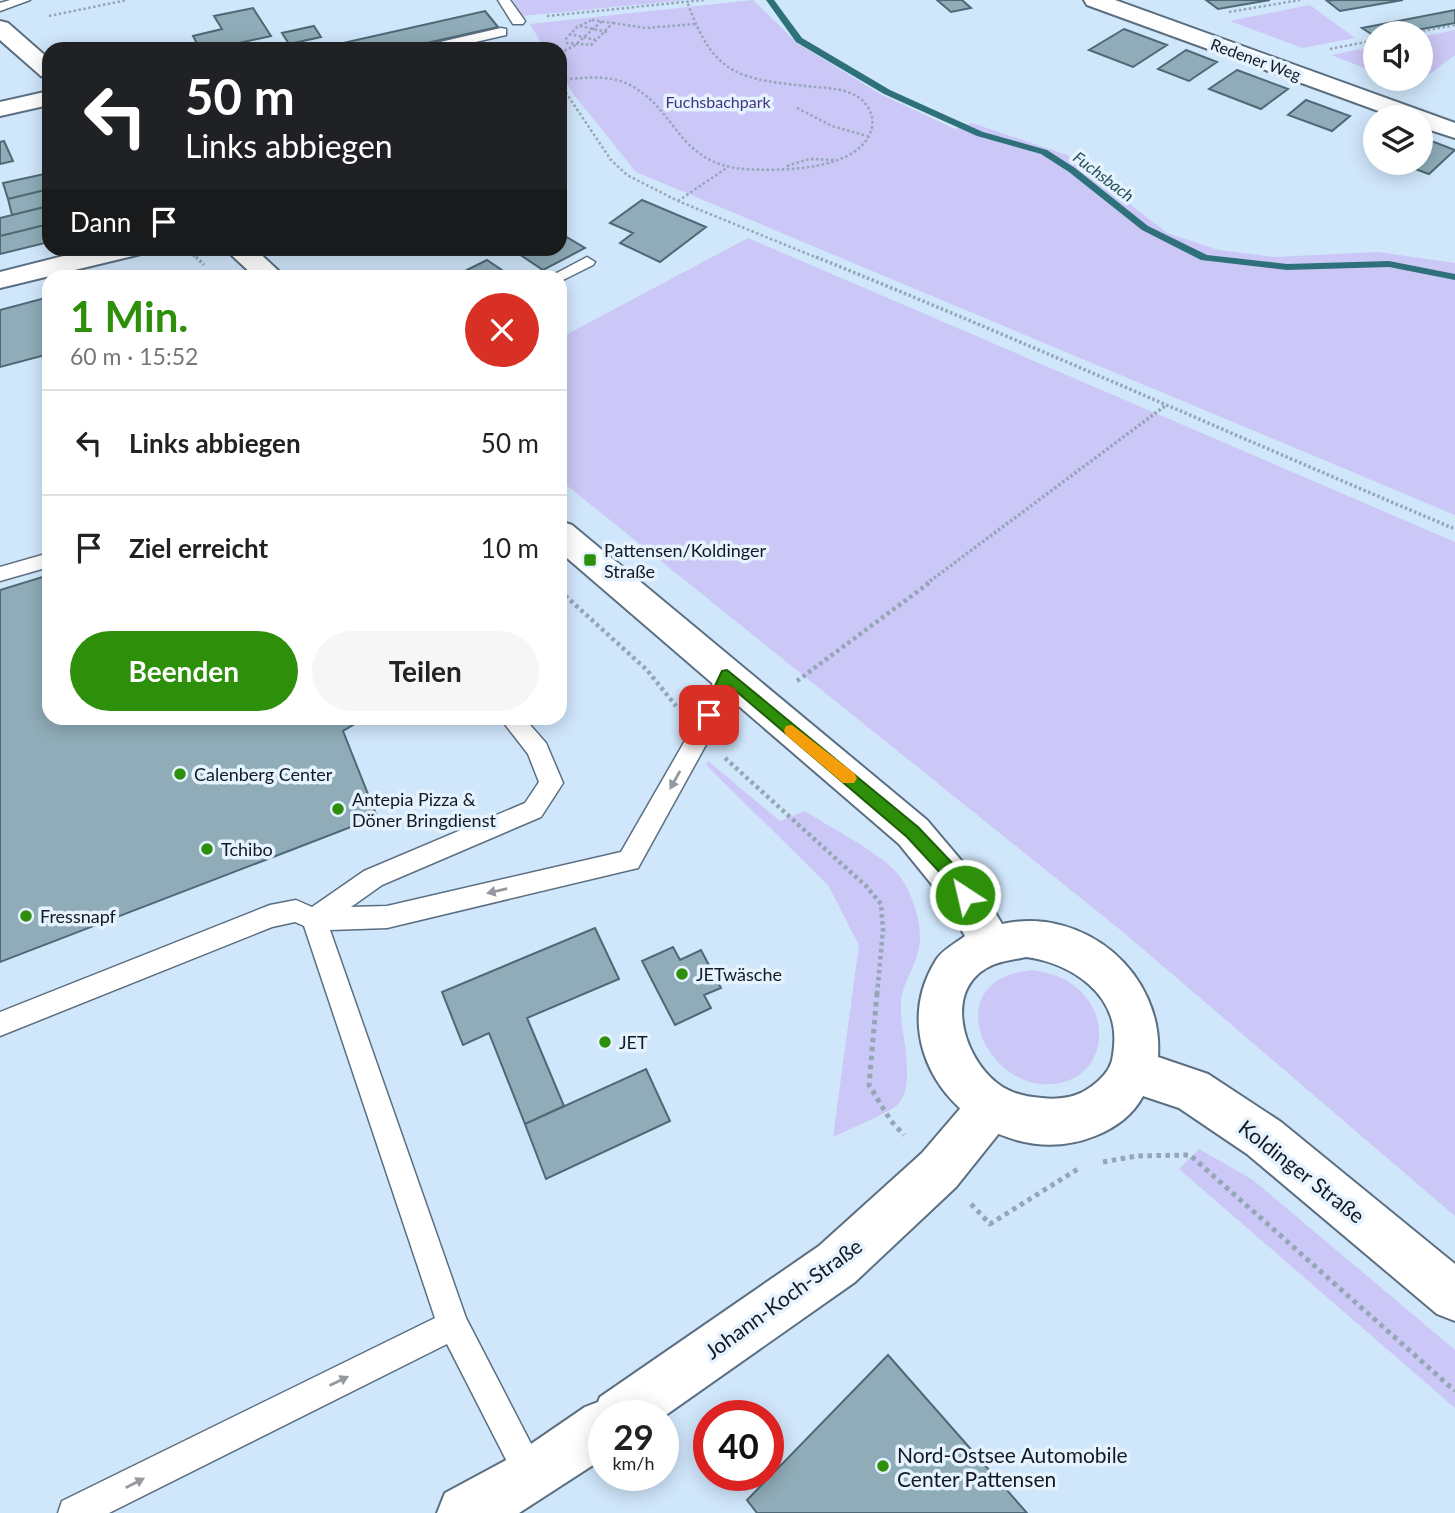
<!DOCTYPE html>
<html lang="de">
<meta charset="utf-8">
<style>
body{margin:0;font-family:Lato,sans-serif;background:#f6f6f6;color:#222;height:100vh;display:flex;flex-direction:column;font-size:26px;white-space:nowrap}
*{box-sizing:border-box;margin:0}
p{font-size:23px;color:#767676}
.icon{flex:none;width:38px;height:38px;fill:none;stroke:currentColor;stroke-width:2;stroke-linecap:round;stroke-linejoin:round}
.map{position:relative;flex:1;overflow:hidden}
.drawer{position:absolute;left:42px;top:270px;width:525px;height:455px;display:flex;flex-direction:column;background:#fff;border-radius:21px;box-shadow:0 4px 18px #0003}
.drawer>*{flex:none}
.banner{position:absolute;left:42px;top:42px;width:525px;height:214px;border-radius:21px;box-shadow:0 4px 18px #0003;background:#202124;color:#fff;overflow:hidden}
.controls{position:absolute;left:1363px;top:21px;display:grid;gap:14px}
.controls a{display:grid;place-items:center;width:70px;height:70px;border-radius:50%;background:#fff;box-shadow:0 4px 18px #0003;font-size:35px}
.speed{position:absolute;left:588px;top:1400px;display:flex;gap:14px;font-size:35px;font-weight:700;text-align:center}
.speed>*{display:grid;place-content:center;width:91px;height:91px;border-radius:50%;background:#fff;box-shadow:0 4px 18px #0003;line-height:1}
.speed small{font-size:18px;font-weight:400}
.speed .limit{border:10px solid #d22;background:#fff;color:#111}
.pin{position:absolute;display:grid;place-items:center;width:60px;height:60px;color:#fff;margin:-30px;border-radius:14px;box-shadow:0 4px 10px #0006}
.me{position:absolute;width:77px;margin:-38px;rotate:325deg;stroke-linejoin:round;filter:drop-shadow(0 0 5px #0008)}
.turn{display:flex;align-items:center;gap:24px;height:147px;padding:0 28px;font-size:32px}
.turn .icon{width:91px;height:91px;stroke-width:2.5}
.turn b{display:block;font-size:49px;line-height:60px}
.then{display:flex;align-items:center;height:66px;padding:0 28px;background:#0003;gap:14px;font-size:26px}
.round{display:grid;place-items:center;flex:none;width:74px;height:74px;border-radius:37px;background:#f6f6f6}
.head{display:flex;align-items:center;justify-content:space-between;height:119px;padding:0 28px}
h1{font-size:42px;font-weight:700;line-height:52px;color:#2d8f0a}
.primary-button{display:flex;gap:14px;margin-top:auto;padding:14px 28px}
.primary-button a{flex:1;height:80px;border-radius:42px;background:#2d8f0a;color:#fff;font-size:28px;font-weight:700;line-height:80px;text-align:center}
.primary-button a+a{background:#f6f6f6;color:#222}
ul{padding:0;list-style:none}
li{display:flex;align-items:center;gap:21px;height:105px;padding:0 28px;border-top:2px solid #e0e0e0}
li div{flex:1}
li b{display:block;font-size:26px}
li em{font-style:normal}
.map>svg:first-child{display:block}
.green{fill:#cbc7f6}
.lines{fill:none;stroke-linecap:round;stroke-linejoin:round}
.stream{fill:#2e717a;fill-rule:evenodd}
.building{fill:#8facb8;stroke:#4e6975;stroke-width:2}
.lane-casing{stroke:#5b6f81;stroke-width:3}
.street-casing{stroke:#5b6f81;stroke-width:4}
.secondary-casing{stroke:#5b6f81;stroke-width:4}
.path-far3{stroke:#95a6b7;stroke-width:2.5;stroke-dasharray:2.5 2.5;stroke-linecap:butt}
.path-far2{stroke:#95a6b7;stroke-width:3.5;stroke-dasharray:2.5 2.5;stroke-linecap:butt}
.path-far1{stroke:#95a6b7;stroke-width:4.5;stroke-dasharray:3.5 3.5;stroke-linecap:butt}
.path{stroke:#95a6b7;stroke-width:5;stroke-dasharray:4.5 4.5;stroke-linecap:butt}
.lane{fill:#fff;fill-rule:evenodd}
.street{fill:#fff;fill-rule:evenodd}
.secondary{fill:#fff;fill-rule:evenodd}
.oneway{fill:#95989c}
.route{fill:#2d8f0a;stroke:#1d5d06;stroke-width:2}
.slow{fill:#f59e0b}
.poi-dot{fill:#2d8f0a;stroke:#e5f2ff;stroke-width:2.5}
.labels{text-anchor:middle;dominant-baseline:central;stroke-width:7;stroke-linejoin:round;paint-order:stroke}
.far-street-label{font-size:16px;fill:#131a22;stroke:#e5f2ff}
.far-park-label{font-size:16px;fill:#43347c;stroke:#e5f2ff}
.far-water-label{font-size:16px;font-style:italic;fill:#264f53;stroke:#e5f2ff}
.poi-label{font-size:18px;fill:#131a22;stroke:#e5f2ff;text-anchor:start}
.near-street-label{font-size:21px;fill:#131a22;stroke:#e5f2ff}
.near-poi-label{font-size:21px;fill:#131a22;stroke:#e5f2ff;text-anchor:start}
</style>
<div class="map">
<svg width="1455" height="1513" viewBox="0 0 1455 1513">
<rect width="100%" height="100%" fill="#d0e6fb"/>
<path class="green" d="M513,0H686L522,16Z
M753,0L797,43L880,94L955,129L972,123L1067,155L1167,233L1218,250L1274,257L1378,252L1455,263V515L636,172L574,95L560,72V49H545L530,24Z
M1310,5L1355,38L1302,48L1230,21Z
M1455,30V55L1414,86L1394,79H1421V37Z
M1375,46V72L1331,55Z
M748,238L1455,542V1216L1123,932L560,480V338Z
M708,761L780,821L805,811C830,828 886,855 901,878C912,894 920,918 920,938C919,965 902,980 901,1003C899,1030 917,1081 899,1103C892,1112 847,1130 833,1137L859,945L828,885L706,765Z
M1032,970C1053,973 1070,979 1084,995C1106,1019 1105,1062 1074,1078C998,1115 925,981 1032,970Z
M1199,1149L1253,1180L1455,1350V1408L1179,1169Z"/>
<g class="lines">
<path class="stream" d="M766,0H774L802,38L890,90L983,132L1047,150L1075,168L1148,226L1207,255L1287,264L1389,261L1455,274V280L1389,267L1287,270L1201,260L1142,230L1069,172L1041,154L977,136L884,94L796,42Z"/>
</g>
<path class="building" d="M937,0H962L971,8L951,12Z
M1206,0H1270L1218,9Z
M1334,0H1403L1340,11L1327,1Z
M253,8L271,36L212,49H200L193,36L222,29L214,16Z
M1455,10V23L1401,33H1376V37L1362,28Z
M485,11L498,27L400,49L321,48Z
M314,26L321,37L289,44L282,33Z
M1124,29L1167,45L1133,67L1089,50Z
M1186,50L1217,62L1189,81L1158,69Z
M1237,70L1288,89L1261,109L1209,89Z
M1306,100L1350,116L1332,131L1288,115Z
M1421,137L1455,150L1429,174L1399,163H1421Z
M4,141L13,161L0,164V142Z
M49,173V189L8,199L3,183Z
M49,189V206L12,215L8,199Z
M642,200L706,227L660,262L620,243L633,233L610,223Z
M44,207L49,224L0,236V218Z
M49,224V242L0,254V236Z
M560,233L585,248L543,270L510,248H560Z
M487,260L511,276H455Z
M49,297V354L0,367V310Z
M49,575V718H365L343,731L377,817L0,962V590Z
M595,928L619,979L527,1018L564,1106L525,1124L489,1033L463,1045L442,992Z
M673,947L680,960L701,950L721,988L704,995L711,1008L675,1025L642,961Z
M646,1069L670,1121L546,1179L525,1124Z
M888,1355L1027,1513H757L747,1500Z"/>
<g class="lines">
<g class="lane-casing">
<path id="lane" d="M10,0H30L0,11V3Z
M498,0H510L525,21L523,24H513Z
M501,28L506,29V35L445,49H421L423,46Z
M587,257L595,262L593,265L565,279L560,281V276H551Z
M49,553V567L0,581V567Z
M727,668L735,670L738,676L708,741L638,868L387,928L330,930L466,1318L542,1465L547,1476L542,1487L531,1492L520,1487L447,1344L109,1513H58L62,1501L435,1318L304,926L295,922L272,927L0,1036V1012L270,905L296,900L312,907L364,871L525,803L539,782L528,754L500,718H524L546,743L563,783L541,817L382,885L351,907L387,906L621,852L690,732L719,670Z"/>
</g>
<g class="street-casing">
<path id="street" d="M1084,0H1115L1455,123V138L1421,127V117H1395L1087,5Z
M49,91V105L0,116V102Z
M95,248H144L141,254L0,288V272Z
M992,1084L1008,1090L1015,1106L1008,1122L956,1187L855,1282L663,1417L604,1416V1458L519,1513H437L445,1493L512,1457L585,1407L598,1402L600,1397L819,1246L922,1153L976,1090Z"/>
</g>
<g class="secondary-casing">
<path id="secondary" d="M0,21L8,23L49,59V78L41,76L0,40Z
M224,248H254L284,276H254Z
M560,521L572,525L927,820L971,872L1002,924C1084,906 1164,973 1158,1057L1208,1074L1281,1122L1455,1264V1321L1437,1314L1247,1154L1179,1108L1143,1096C1133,1115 1115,1128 1095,1136C990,1178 874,1060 936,960C942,950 956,943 965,936L942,897L899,844L560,552ZM1026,957C1071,963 1119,994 1114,1046C1113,1058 1112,1066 1104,1075C1087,1094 1068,1101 1042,1098C1026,1097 1011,1094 997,1083C962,1056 941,985 995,964C1004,961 1016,959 1026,957Z"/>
</g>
<path class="path-far3" d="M1229,12L1300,0
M49,16L127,0
M547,16L704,0
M592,20L613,23L591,45L567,43L566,39L577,27Z
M613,23L646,28L695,24
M580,26L607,32
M1413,33L1455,25
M569,34L597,40
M1330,49L1376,40
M560,53L574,46L602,21
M560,80C582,78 607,74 628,84C678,109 676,163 744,169C779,171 862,172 872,127C874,116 869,106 861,99C848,89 830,88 815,87C740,79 714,78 687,1
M560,84L611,160L627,175L678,201L820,259
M797,108L832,126L867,136
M787,166L809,159L836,160
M678,201L728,167
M186,248L197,259"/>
<path class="path-far2" d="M196,257L204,265
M816,257C1031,344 1242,439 1455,529
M926,584L1165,406"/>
<path class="path-far1" d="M560,591L647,670L676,706
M797,681L929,583
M725,758L866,886L881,904L883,930L877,995"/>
<path class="path" d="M877,993L869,1085L891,1121L904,1135
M1103,1162L1136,1156L1190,1155L1455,1391
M971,1204L990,1224L1081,1167"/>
<use href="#lane" class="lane"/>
<use href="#street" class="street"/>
<use href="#secondary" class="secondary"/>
</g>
<defs><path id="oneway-solid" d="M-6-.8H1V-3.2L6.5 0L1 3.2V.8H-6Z" transform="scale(1.75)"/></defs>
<g class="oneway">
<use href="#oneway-solid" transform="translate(675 780) rotate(119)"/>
<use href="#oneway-solid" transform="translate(497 891) rotate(167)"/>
<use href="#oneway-solid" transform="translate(339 1381) rotate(-26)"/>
<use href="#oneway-solid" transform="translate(135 1483) rotate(-27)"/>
</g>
<path class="route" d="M727,670L918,827L958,869L973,895L971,900L965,902L959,900L946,879L907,837L730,686L714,720H703L701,715L722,671Z"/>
<path class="slow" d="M792,725L854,773L857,778L854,783H843L786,735L784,731L786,726Z"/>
<g class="poi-dot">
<rect x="583" y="553" width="14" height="14" rx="3.5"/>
<circle cx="180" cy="774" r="7"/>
<circle cx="338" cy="809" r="7"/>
<circle cx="207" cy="849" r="7"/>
<circle cx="26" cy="916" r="7"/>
<circle cx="682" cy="974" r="7"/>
<circle cx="605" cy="1042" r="7"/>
<circle cx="883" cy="1466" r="7"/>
</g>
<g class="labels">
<g class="far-street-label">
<text transform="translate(1256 59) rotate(20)">Redener Weg</text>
</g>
<g class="far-park-label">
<text x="718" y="101">Fuchsbachpark</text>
</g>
<g class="far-water-label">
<text transform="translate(1104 176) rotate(37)">Fuchsbach</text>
</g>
<g class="poi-label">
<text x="604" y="550">Pattensen/Koldinger<tspan x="604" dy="21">Straße</tspan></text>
<text x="194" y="774">Calenberg Center</text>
<text x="352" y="799">Antepia Pizza &amp;<tspan x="352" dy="21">Döner Bringdienst</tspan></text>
<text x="221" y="849">Tchibo</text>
<text x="40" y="916">Fressnapf</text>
<text x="696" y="974">JETwäsche</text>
<text x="619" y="1042">JET</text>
</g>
<g class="near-street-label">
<text transform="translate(1302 1171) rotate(38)">Koldinger Straße</text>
<text transform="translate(783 1298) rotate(-36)">Johann-Koch-Straße</text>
</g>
<g class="near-poi-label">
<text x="897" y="1454">Nord-Ostsee Automobile<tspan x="897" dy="24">Center Pattensen</tspan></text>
</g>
</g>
</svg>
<div class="controls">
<a><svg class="icon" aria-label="sound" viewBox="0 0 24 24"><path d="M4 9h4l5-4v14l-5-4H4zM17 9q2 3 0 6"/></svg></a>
<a><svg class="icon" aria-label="layers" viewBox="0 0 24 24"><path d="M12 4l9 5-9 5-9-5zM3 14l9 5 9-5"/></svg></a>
</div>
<div class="speed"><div>29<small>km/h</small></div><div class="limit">40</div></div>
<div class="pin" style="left:709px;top:715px;background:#d93025"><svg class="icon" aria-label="arrive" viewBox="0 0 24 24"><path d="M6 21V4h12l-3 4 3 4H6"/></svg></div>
<svg class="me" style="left:965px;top:895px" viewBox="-20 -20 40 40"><circle r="17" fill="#2d8f0a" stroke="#fff" stroke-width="3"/><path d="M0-11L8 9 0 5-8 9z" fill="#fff"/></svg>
<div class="banner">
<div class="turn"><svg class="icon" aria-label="left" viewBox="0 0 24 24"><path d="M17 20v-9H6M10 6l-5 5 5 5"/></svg><div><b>50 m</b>Links abbiegen</div></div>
<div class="then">Dann<svg class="icon" aria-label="arrive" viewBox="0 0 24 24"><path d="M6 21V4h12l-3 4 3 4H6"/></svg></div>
</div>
<section class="drawer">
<div class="head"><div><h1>1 Min.</h1><p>60 m · 15:52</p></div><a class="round" style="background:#d93025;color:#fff"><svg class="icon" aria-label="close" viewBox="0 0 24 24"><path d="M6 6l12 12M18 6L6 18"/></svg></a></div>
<ul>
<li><svg class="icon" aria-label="left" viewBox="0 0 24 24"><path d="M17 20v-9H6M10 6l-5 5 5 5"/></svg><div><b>Links abbiegen</b></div><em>50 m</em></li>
<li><svg class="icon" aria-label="arrive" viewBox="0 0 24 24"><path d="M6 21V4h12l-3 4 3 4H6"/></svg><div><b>Ziel erreicht</b></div><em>10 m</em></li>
</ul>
<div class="primary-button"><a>Beenden</a><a>Teilen</a></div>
</section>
</div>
